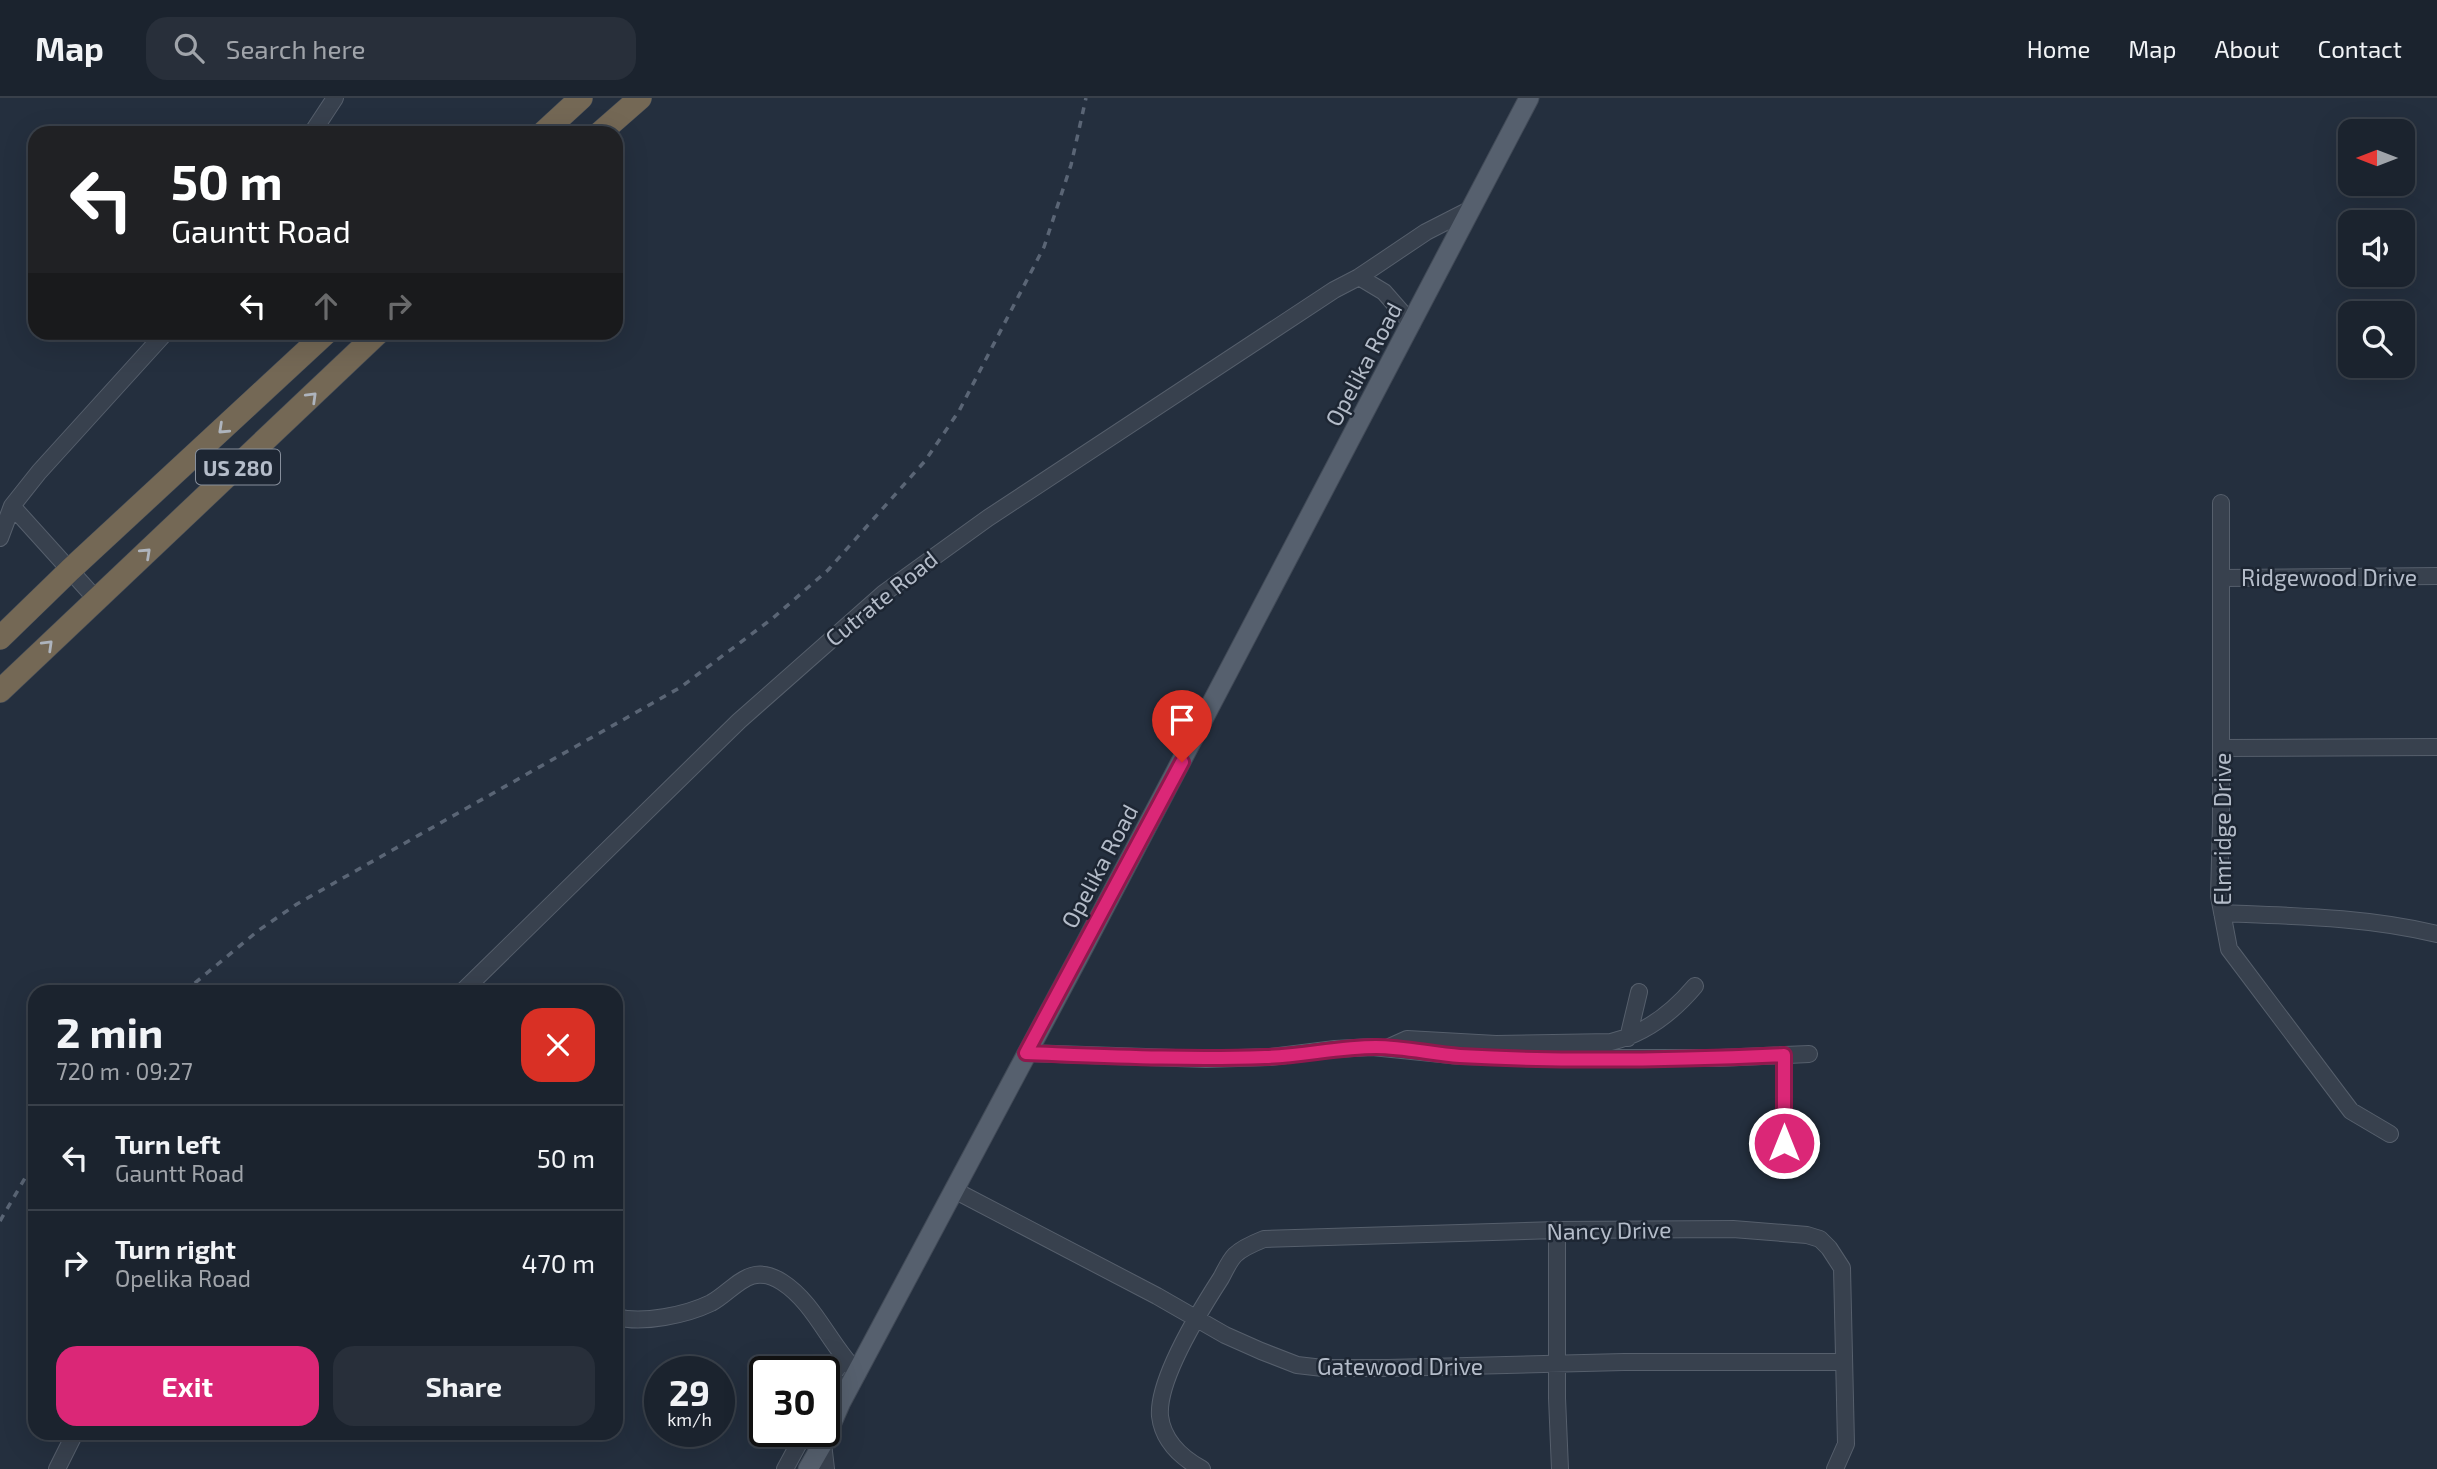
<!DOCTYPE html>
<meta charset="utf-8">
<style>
body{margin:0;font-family:"Exo 2",sans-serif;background:#282f3a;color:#f1f3f6;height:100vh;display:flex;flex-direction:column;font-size:26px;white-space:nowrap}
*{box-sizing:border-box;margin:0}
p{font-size:23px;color:#a0a4aa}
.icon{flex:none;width:38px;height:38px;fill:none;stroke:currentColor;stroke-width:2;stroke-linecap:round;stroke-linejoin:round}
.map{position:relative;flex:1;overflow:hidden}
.details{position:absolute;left:28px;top:887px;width:595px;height:455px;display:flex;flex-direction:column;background:#1b232e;border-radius:21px;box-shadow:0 7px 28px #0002,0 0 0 2px #39404a}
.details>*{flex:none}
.top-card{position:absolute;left:28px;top:28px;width:595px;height:214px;border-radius:21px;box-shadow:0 7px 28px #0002,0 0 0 2px #39404a;background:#202124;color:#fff;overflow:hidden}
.needle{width:46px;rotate:270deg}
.buttons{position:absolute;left:2338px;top:21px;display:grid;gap:14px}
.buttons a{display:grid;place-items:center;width:77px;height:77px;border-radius:14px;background:#1b232e;box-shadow:0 7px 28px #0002,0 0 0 2px #39404a;font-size:35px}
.speed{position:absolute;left:644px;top:1258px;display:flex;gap:14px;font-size:35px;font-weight:700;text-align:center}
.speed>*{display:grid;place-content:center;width:91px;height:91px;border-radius:50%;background:#1b232e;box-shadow:0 7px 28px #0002,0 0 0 2px #39404a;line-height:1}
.speed small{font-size:18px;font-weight:400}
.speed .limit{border:4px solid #111;border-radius:10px;background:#fff;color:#111}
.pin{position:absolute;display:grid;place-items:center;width:60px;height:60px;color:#fff;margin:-72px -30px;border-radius:50% 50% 50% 0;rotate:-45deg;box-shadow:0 0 7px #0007}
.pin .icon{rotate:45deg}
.me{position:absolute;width:77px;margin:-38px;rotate:0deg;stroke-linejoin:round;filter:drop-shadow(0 0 5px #0008)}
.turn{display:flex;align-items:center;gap:24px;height:147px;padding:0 28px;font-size:32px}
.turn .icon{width:91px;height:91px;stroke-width:2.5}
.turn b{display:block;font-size:49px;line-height:60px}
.lanes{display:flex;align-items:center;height:66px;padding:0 28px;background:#0003;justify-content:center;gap:35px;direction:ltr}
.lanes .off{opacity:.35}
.round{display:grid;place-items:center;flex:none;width:74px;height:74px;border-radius:21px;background:#282f3a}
.summary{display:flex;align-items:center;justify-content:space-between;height:119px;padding:0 28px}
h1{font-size:42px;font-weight:700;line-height:52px}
.primary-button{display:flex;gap:14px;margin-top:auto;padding:14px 28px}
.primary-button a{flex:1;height:80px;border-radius:21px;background:#db2777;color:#fff;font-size:28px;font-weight:700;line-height:80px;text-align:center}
.primary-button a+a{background:#282f3a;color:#f1f3f6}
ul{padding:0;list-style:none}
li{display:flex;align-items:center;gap:21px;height:105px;padding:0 28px;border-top:2px solid #39404a}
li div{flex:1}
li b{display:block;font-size:26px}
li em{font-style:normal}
header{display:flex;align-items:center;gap:42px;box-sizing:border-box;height:98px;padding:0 35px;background:#1b232e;border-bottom:2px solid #39404a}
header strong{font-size:33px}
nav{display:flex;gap:38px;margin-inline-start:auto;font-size:24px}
.search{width:490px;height:63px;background:#282f3a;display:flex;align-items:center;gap:18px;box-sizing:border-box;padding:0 24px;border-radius:21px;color:#a0a4aa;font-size:26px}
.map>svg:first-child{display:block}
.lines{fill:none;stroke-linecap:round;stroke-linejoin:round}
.minor-casing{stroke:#565f6c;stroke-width:18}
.major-casing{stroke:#414a57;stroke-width:21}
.highway-casing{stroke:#434c59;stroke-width:24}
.minor{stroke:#38414e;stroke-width:16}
.major{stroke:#56606e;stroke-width:19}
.highway{stroke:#746855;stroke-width:23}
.rail{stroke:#5a6575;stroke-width:3.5;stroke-dasharray:7 7;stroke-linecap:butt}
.oneway{stroke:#aeb4bd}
.route-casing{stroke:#8e194d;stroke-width:18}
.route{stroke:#db2777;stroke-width:12}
.labels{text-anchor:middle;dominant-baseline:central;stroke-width:5;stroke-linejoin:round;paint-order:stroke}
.shield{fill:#1d2633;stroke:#878f9c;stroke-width:2}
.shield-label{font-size:21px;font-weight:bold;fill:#b4bcc9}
.street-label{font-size:23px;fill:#b4bcc9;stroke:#1d2633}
</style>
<header>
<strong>Map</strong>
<div class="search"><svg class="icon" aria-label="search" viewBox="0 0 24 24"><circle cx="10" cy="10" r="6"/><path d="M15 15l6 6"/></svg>Search here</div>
<nav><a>Home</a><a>Map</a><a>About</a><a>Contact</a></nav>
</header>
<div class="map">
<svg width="2437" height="1371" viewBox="0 0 2437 1371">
<rect width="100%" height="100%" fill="#242f3e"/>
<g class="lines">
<g class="minor-casing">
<path id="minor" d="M312,35L335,0
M1359,179L1384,194L1412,226
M2221,405V725L2219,798L2229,851L2351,1013L2390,1036
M12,408L96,501
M0,440L12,408L39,374L166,234
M2221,480L2437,478
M2221,650L2437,649
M2222,815C2294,818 2367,819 2437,836
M462,894L739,623L884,495L988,420L1334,192L1359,179L1426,134L1471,111
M1628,940L1639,894
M1387,950L1407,941L1496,946L1611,944C1644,936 1673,914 1695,888
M1026,955L1206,961L1270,959L1335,951L1372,949L1461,958L1589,960H1719L1809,956
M1784,957V1045
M956,1093L1157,1198L1225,1237L1261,1253L1297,1267L1323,1270H1388L1624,1264H1844
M1557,1132V1300L1560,1371
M616,1219C643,1226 686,1217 711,1205C735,1192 749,1163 782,1184C815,1205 830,1248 858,1275
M824,1287L844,1262
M823,1345L826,1371
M57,1371L75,1335
M785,1371L805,1334
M1202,1371C1182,1360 1163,1343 1160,1318C1157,1281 1201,1211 1221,1180C1225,1173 1229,1163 1235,1157C1242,1150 1254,1145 1264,1141L1557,1132L1733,1131L1807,1137L1820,1141L1829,1150L1842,1170L1846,1346L1835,1371"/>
</g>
<g class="major-casing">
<path id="major" d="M808,1371L823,1345L841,1304L1079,858L1529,0"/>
</g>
<g class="highway-casing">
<path id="highway" d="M543,35L581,0
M600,35L640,0
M0,540L70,472L327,234
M0,593L379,234"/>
</g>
<use href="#minor" class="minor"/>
<use href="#major" class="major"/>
<use href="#highway" class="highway"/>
<path class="rail" d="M184,894L259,832L297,806L681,589L773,520L828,472L925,363L959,313L1044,149L1071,67L1086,0
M0,1123L35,1063"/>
</g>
<defs><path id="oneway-chevron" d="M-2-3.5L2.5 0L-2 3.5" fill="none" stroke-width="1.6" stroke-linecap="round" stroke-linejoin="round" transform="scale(1.75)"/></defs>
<g class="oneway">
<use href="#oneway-chevron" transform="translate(312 299) rotate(-44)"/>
<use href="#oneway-chevron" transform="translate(223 331) rotate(137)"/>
<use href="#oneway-chevron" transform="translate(146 455) rotate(-43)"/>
<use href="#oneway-chevron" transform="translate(48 547) rotate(-44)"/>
</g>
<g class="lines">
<g class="route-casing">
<path id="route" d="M1182,664L1026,955C1106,958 1185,962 1265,959C1302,958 1338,949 1376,949C1404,949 1432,956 1460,958C1567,964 1677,962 1784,957V1045"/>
</g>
<use href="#route" class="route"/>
</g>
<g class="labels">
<rect class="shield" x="196" y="351.5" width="84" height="35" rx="5"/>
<g class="shield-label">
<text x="238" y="369">US 280</text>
</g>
<g class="street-label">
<text transform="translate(1363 266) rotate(-62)">Opelika Road</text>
<text x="2329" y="479">Ridgewood Drive</text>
<text transform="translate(881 500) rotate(-39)">Cutrate Road</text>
<text transform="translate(2222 731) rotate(-90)">Elmridge Drive</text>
<text transform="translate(1099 768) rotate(-62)">Opelika Road</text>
<text transform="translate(1609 1132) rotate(-1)">Nancy Drive</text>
<text x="1400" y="1268">Gatewood Drive</text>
</g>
</g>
</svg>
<div class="buttons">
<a><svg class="needle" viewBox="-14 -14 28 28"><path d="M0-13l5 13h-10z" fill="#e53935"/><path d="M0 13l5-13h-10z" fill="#a0a4aa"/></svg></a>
<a><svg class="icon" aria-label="sound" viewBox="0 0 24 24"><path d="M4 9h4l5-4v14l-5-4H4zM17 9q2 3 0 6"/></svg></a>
<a><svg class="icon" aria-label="search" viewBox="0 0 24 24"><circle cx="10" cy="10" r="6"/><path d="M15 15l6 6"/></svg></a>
</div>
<div class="speed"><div>29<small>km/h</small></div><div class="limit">30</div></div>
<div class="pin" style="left:1182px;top:664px;background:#d93025"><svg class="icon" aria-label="arrive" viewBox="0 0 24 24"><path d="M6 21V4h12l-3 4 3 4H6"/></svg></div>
<svg class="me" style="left:1784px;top:1045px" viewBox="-20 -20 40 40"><circle r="17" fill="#db2777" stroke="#fff" stroke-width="3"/><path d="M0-11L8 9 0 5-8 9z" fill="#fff"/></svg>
<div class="top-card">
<div class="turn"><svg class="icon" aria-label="left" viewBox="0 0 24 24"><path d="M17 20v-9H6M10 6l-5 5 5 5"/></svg><div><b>50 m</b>Gauntt Road</div></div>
<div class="lanes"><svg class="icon" aria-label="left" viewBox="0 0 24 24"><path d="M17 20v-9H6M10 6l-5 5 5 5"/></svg><svg class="icon off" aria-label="ahead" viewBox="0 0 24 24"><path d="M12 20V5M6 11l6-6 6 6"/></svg><svg class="icon off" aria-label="right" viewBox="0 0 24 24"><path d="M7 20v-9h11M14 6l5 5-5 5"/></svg></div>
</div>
<section class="details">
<div class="summary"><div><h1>2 min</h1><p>720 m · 09:27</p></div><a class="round" style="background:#d93025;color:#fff"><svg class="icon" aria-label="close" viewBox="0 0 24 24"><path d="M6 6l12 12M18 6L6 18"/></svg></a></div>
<ul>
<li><svg class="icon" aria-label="left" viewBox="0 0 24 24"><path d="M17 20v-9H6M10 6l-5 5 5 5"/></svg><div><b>Turn left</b><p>Gauntt Road</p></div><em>50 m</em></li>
<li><svg class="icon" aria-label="right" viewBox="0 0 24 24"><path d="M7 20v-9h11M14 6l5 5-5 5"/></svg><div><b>Turn right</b><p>Opelika Road</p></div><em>470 m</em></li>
</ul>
<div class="primary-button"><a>Exit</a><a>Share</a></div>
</section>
</div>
